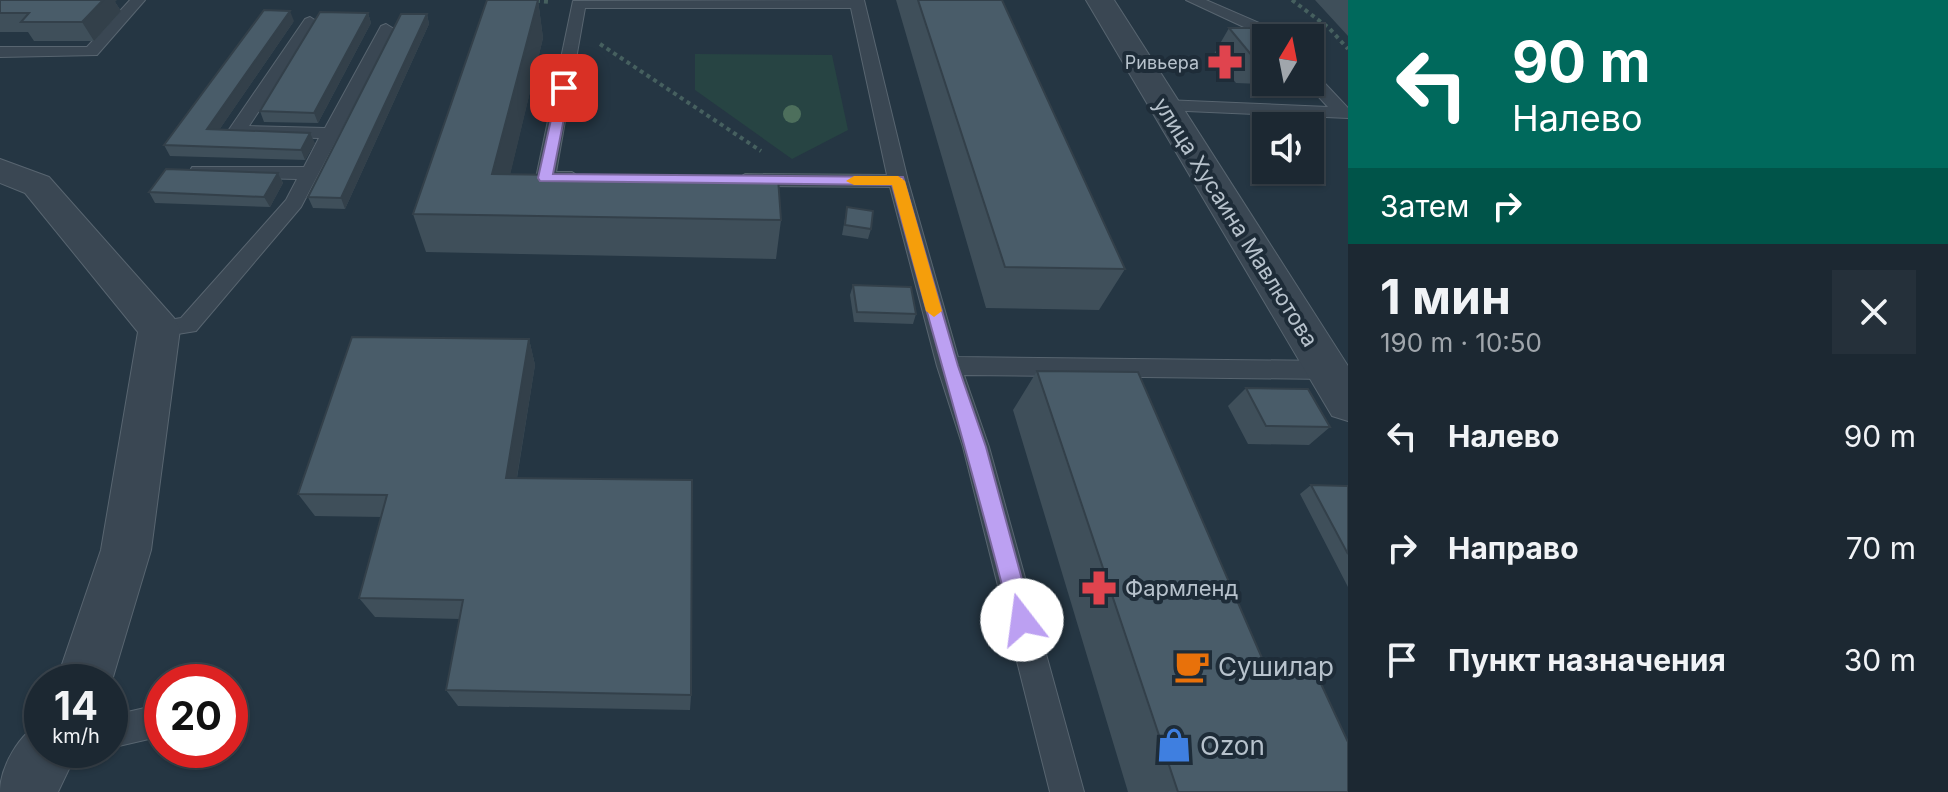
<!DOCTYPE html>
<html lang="ru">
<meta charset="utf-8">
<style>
body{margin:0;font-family:Inter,sans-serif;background:#25303a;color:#f1f3f6;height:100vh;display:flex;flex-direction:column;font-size:30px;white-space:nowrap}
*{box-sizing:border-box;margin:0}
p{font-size:26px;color:#a0a6ac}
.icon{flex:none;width:44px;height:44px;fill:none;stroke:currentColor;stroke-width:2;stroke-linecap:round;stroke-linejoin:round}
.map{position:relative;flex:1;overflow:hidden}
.panel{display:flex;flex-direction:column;background:#1c2832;width:600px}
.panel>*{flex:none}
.hud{background:#00695c;color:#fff;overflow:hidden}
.needle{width:52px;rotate:10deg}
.fabs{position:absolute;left:1252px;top:24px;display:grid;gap:16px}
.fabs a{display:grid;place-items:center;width:72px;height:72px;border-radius:0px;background:#1c2832;box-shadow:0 2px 6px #0004,0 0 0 2px #3a444d;font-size:40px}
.speed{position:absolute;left:24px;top:664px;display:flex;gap:16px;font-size:40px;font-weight:700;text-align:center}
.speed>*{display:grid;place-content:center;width:104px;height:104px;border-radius:50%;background:#1c2832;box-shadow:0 2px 6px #0004,0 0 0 2px #3a444d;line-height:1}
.speed small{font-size:20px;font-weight:400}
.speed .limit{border:12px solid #d22;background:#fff;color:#111}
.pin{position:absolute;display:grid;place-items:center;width:68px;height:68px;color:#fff;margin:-34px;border-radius:16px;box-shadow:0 4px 12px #0006}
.me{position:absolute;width:88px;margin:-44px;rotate:345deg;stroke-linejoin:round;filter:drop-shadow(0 0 6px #0008)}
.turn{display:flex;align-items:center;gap:28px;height:168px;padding:0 32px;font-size:36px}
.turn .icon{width:104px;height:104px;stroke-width:2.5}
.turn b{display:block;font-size:56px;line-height:68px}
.then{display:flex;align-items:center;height:76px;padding:0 32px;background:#0003;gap:16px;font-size:30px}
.round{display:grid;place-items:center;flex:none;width:84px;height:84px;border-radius:0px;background:#25303a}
.headline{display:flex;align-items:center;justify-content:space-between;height:136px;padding:0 32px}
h1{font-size:48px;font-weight:700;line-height:60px}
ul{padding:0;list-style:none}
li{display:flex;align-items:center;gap:24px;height:112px;padding:0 32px}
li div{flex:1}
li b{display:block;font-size:30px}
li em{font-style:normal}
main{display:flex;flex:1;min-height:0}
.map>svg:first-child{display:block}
.green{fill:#274443}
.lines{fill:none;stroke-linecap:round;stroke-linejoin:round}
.service-casing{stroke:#586570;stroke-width:2}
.minor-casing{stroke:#586570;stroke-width:2}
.tertiary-casing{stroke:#586570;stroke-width:2}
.path{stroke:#46605f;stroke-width:4;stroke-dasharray:4 4;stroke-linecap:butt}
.service{fill:#3a4753;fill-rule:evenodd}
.minor{fill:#3a4753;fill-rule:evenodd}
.tertiary{fill:#3a4753;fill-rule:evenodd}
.tree{fill:#4d6f5c}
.wall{fill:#3f4f5a}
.shaded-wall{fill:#33404a}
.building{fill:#495c69;stroke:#33404a;stroke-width:2}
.route{fill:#bca0f2;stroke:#7a689d;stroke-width:2}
.slow{fill:#f59e0b}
.labels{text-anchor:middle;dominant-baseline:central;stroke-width:8;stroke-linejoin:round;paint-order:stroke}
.far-poi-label{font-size:18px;fill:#b7c2cc;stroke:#1e2c38;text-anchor:end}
.street-label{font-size:22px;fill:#b7c2cc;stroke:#1e2c38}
.poi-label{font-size:22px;fill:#b7c2cc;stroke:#1e2c38;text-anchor:start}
.near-poi-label{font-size:26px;fill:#b7c2cc;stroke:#1e2c38;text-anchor:start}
</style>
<main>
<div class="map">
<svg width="1348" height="792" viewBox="0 0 1348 792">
<rect width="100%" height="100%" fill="#253643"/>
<path class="green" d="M695,54L832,55L848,130L792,159L695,90Z"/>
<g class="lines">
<g class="service-casing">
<path id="service" d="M130,0H145L97,55L0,57V47H87Z
M864,0L908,181L958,357L1328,361L1336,364L1340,370L1336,376L1328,379L964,375L989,447L1084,792H1050L963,447L937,366L890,187L745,186L736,180L745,174L887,175L851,8H585L556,172H572L581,178C572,187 545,187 536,178L573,1Z
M1186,0H1206L1273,29L1280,38H1266V41L1261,35Z
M310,17L318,22L249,126L325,128L381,26L386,24L394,29L301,207L196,331L159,337L151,335L148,329L151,323L181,318L286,200L297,179L199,177L190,171L192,167H304L319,138L237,136L228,131L305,19Z
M1310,73L1316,74L1348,108V118L1164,110L1155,105L1164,100L1328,107L1305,82H1310Z
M162,704V736L110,748V716Z"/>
</g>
<g class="minor-casing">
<path id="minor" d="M0,159L49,177L174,318L180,329L151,550L110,687V682H56L101,550L138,332L25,193L0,183Z
M42,723V750H78L58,792H0C0,767 20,732 42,723Z"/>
</g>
<g class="tertiary-casing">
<path id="tertiary" d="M1086,0H1114L1348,366V421L1332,416Z"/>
</g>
<path class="path" d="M528,0L551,2
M1292,0L1329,28L1348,49
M600,44L761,151"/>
<use href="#service" class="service"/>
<use href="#minor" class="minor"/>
<use href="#tertiary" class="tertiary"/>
</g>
<circle class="tree" cx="792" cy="114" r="9"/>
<path class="wall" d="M0,0L115,2L121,11L94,41H34L28,32H0Z
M538,0L543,38L510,174L781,220L776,259L426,252L413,214Z
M896,0H1002L1125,269L1099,310L986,308Z
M1315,0H1348V36Z
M368,13L371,23L318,123L264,122L260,111Z
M427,14L429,24L345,209L313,208L308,197Z
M294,21L219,130L315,143L305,160L170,156L164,145Z
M1229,28L1266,43V75L1261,84L1236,83L1214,54Z
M278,173L283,183L270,207L155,203L149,192Z
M847,207L871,229L868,239L842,235Z
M853,285L916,314L913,324L854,322L850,295Z
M529,339L535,365L517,478L691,695L690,710L458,706L446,690L460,619L375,617L359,598L381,517L315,516L298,494Z
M1037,371L1268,672L1348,792H1128L1013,410Z
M1246,388L1330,427L1309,445L1248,444L1228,406Z
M1311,485L1348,486V587L1300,494Z"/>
<path class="shaded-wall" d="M92,0H117L115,2L121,11L94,41L82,22Z
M538,0L543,38L501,213L492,174Z
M290,11L294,21L213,139L207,129Z
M368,13L371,23L318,123L314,113Z
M427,14L429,24L345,209L341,198Z
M310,133L315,143L305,160L301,150Z
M278,173L283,183L270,207L264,197Z
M529,339L535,365L513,501L506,478Z"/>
<path class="building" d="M0,0H103L82,22H21L29,13H0Z
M487,0H538L492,174L778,178L781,220L413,214Z
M918,0H1002L1125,269L1005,267Z
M264,10L290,11L207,129L310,133L301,150L164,145Z
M320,12L368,13L314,113L260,111Z
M401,14H427L341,198L308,197Z
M1229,28H1253L1266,43V57H1253Z
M166,169L278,173L264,197L149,192Z
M847,207L873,211L871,229L845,225Z
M853,285L911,287L916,314L857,312Z
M352,337L529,339L506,478L692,480L691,695L446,690L463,600L359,598L387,495L298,494Z
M1037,371L1138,372L1268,672L1316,673L1348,742V792H1178Z
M1246,388L1308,389L1330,427L1266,426Z
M1311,485L1348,486V554Z"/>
<path class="route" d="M564,84L570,88L553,174L903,177L958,366L986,447L1033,620L1029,627L1022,630L1014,627L1011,620C974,474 931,330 892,185L540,181L538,178L558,88Z"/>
<path class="slow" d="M898,176L905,181L942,311L934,317L926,311L892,185H854L846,181L854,176Z"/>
<defs>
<g id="pharmacy-bare" transform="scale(2.76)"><path d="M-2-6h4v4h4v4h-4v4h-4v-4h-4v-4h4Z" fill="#e0444e" stroke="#1e2c38" stroke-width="2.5" paint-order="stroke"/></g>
<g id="cafe-bare" transform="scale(2.76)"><path d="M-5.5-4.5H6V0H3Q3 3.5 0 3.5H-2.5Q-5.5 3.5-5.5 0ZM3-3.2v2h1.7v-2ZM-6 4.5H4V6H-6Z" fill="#e8710a" stroke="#1e2c38" stroke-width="2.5" paint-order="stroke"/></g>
<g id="shop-bare" transform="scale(2.76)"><path d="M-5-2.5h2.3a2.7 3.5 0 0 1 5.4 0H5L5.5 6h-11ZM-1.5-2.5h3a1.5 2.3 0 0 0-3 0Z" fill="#3f7fe0" stroke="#1e2c38" stroke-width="2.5" paint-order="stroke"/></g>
</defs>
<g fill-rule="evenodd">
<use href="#pharmacy-bare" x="1225" y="62"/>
<use href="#pharmacy-bare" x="1099" y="588"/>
<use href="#cafe-bare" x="1192" y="666"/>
<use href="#shop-bare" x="1174" y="745"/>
</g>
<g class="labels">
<g class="far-poi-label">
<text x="1199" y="62">Ривьера</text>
</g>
<g class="street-label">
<text transform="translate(1236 222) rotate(58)">улица Хусаина Мавлютова</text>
</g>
<g class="poi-label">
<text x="1125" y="588">Фармленд</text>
</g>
<g class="near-poi-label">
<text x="1218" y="666">Сушилар</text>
<text x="1200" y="745">Ozon</text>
</g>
</g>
</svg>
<div class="fabs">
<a><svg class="needle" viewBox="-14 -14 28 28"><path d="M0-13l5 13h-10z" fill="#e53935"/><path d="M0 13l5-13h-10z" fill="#a0a6ac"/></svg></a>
<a><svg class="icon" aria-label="sound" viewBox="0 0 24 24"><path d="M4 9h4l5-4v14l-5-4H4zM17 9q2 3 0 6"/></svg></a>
</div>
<div class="speed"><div>14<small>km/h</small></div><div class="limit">20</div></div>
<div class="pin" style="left:564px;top:88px;background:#d93025"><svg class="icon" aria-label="arrive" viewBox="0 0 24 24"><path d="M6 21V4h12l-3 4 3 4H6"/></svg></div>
<svg class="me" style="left:1022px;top:620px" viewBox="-20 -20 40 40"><circle r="19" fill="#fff"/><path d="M0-13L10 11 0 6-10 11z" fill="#bca0f2"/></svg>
</div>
<section class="panel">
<div class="hud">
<div class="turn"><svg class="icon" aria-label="left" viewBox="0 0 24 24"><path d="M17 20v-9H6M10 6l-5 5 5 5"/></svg><div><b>90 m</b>Налево</div></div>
<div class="then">Затем<svg class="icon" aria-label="right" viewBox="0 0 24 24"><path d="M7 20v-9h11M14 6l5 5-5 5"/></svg></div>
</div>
<div class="headline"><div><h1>1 мин</h1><p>190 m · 10:50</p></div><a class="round"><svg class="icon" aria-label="close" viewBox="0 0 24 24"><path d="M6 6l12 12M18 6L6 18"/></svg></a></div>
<ul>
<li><svg class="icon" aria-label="left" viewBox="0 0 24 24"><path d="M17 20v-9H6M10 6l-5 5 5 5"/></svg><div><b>Налево</b></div><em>90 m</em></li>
<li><svg class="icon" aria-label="right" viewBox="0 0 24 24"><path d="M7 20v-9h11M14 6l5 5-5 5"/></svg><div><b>Направо</b></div><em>70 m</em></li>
<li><svg class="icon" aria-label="arrive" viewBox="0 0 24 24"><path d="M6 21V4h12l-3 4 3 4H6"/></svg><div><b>Пункт назначения</b></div><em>30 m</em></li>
</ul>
</section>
</main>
